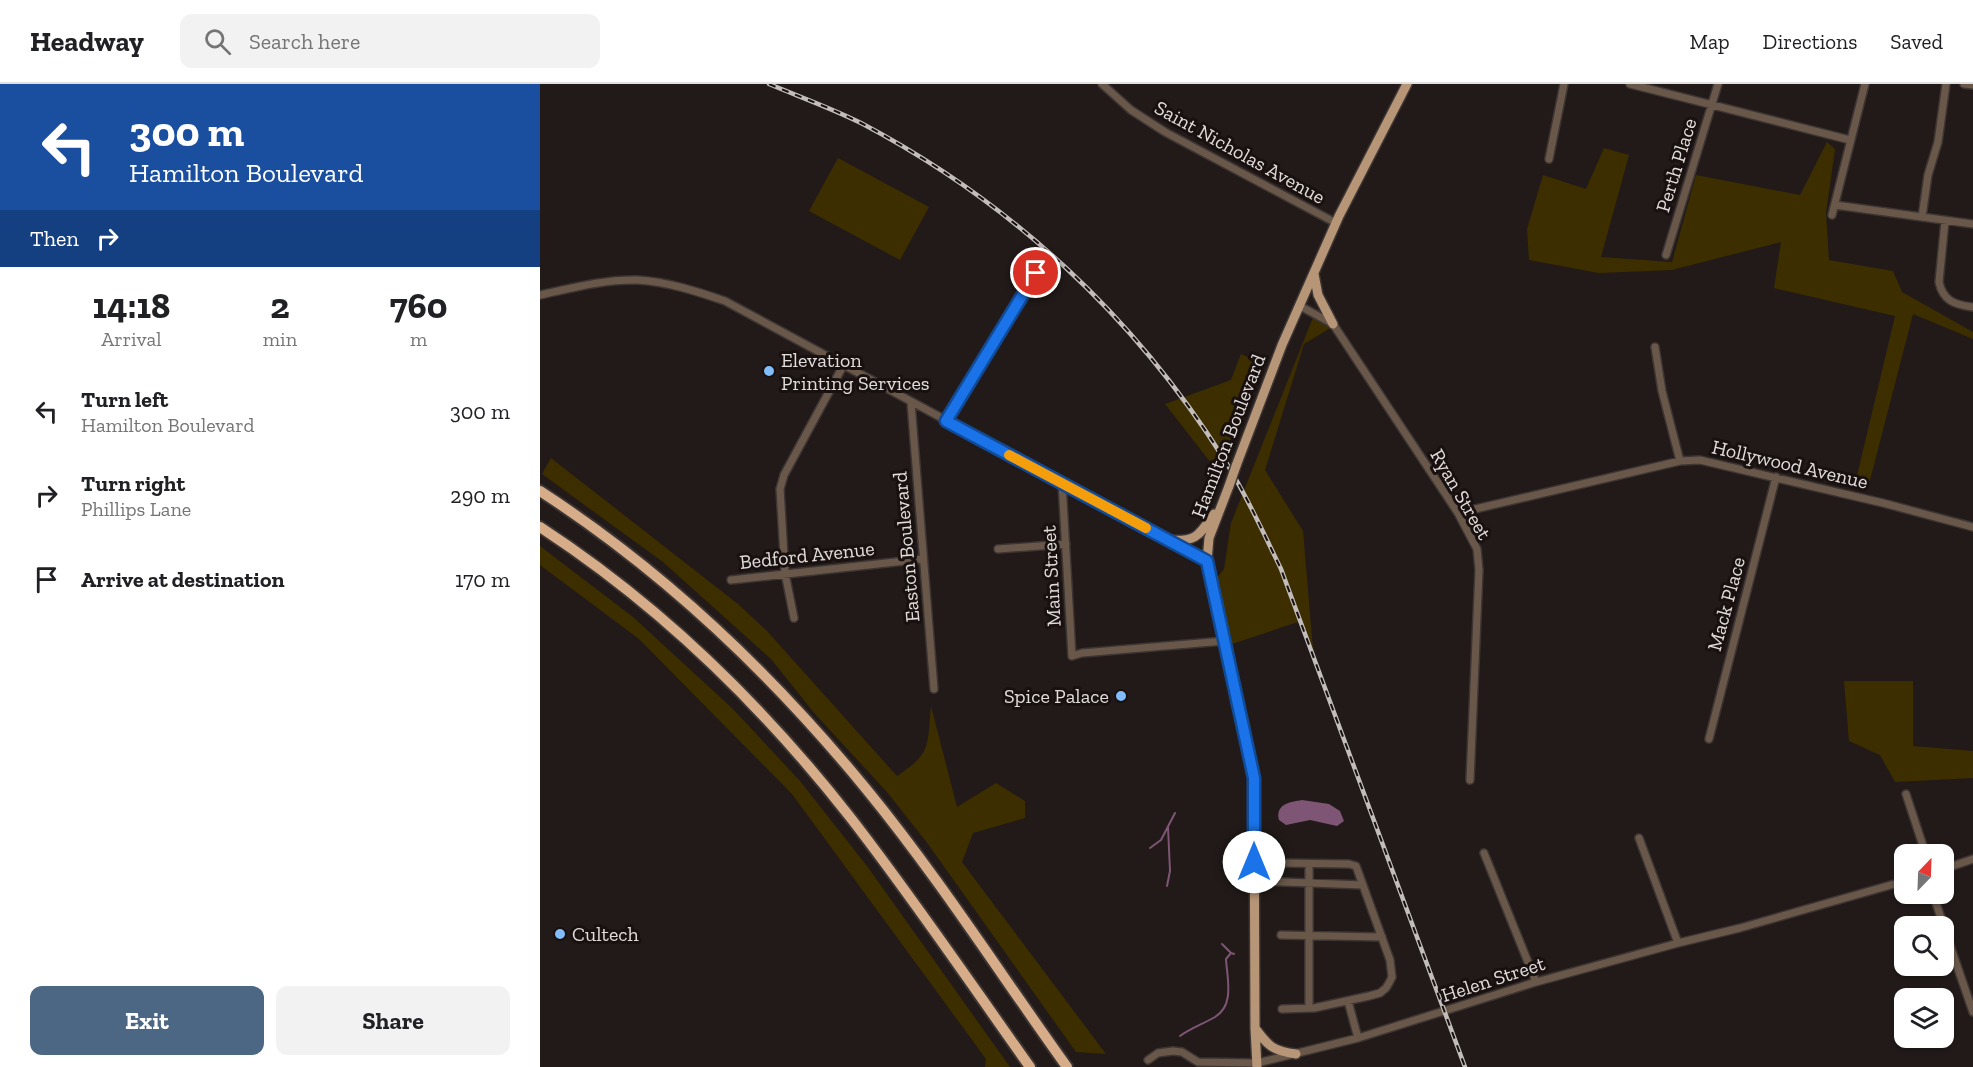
<!DOCTYPE html>
<style>
body{margin:0;font-family:"Zilla Slab",serif;background:#f2f2f2;color:#202124;height:100vh;display:flex;flex-direction:column;font-size:22px;white-space:nowrap}
*{box-sizing:border-box;margin:0}
p{font-size:20px;color:#757577}
.icon{flex:none;width:33px;height:33px;fill:none;stroke:currentColor;stroke-width:2;stroke-linecap:round;stroke-linejoin:round}
.map{position:relative;flex:1;overflow:hidden}
.side{display:flex;flex-direction:column;background:#fff;width:540px}
.side>*{flex:none}
.hud{background:#1a4fa0;color:#fff;overflow:hidden}
.needle{width:39px;rotate:23deg}
.tools{position:absolute;left:1354px;top:760px;display:grid;gap:12px}
.tools a{display:grid;place-items:center;width:60px;height:60px;border-radius:12px;background:#fff;box-shadow:0 2px 4px #0004;font-size:30px}
.pin{position:absolute;display:grid;place-items:center;width:51px;height:51px;color:#fff;margin:-26px;border:3px solid #fff;border-radius:50%;box-shadow:0 2px 6px #0007}
.me{position:absolute;width:66px;margin:-33px;rotate:0deg;stroke-linejoin:round;filter:drop-shadow(0 0 4px #0008)}
.turn{display:flex;align-items:center;gap:21px;height:126px;padding:0 30px;font-size:27px}
.turn .icon{width:78px;height:78px;stroke-width:2.5}
.turn b{display:block;font-size:42px;line-height:51px}
.then{display:flex;align-items:center;height:57px;padding:0 30px;background:#0003;gap:12px;font-size:22px}
.eta{display:flex;justify-content:space-evenly;align-items:center;height:102px;text-align:center}
.eta b{font-size:36px;font-weight:700;line-height:42px}
.primary-button{display:flex;gap:12px;margin-top:auto;padding:12px 30px}
.primary-button a{flex:1;height:69px;border-radius:12px;background:#4c6784;color:#fff;font-size:24px;font-weight:700;line-height:69px;text-align:center}
.primary-button a+a{background:#f2f2f2;color:#202124}
ul{padding:0;list-style:none}
li{display:flex;align-items:center;gap:18px;height:84px;padding:0 30px}
li div{flex:1}
li b{display:block;font-size:22px}
li em{font-style:normal}
header{display:flex;align-items:center;gap:36px;box-sizing:border-box;height:84px;padding:0 30px;background:#fff;border-bottom:2px solid #e0e0e0}
header strong{font-size:28px}
nav{display:flex;gap:33px;margin-inline-start:auto;font-size:21px}
.search{width:420px;height:54px;background:#f2f2f2;display:flex;align-items:center;gap:15px;box-sizing:border-box;padding:0 21px;border-radius:12px;color:#757577;font-size:22px}
main{display:flex;flex:1;min-height:0}
.map>svg:first-child{display:block}
.green{fill:#3d2e00}
.water{fill:#7e5574}
.lines{fill:none;stroke-linecap:round;stroke-linejoin:round}
.stream{stroke:#7e5574;stroke-width:2}
.minor-casing{stroke:#3c3533;stroke-width:10}
.major-casing{stroke:#3c3533;stroke-width:12}
.highway-casing{stroke:#3c3533;stroke-width:14}
.minor{stroke:#69584a;stroke-width:7}
.major{stroke:#b79577;stroke-width:9}
.highway{stroke:#d7ad89;stroke-width:10}
.rail-casing{stroke:#c2bdbb;stroke-width:4.5}
.rail{stroke:#18110f;stroke-width:2;stroke-dasharray:7;stroke-linecap:butt}
.major-bridge-casing{stroke:#3c3533;stroke-width:12;stroke-linecap:butt}
.major-bridge{stroke:#b79577;stroke-width:9}
.route-casing{stroke:#114b97;stroke-width:15}
.route{stroke:#1a73e8;stroke-width:10}
.slow{stroke:#f59e0b;stroke-width:10}
.poi-dot{fill:#81bdfa;stroke:#18110f;stroke-width:2}
.labels{text-anchor:middle;dominant-baseline:central;stroke-width:6;stroke-linejoin:round;paint-order:stroke}
.street-label{font-size:20px;fill:#e1dcdb;stroke:#18110f}
.poi-label{font-size:20px;fill:#e1dcdb;stroke:#18110f;text-anchor:start}
</style>
<header>
<strong>Headway</strong>
<div class="search"><svg class="icon" aria-label="search" viewBox="0 0 24 24"><circle cx="10" cy="10" r="6"/><path d="M15 15l6 6"/></svg>Search here</div>
<nav><a>Map</a><a>Directions</a><a>Saved</a></nav>
</header>
<main>
<section class="side">
<div class="hud">
<div class="turn"><svg class="icon" aria-label="left" viewBox="0 0 24 24"><path d="M17 20v-9H6M10 6l-5 5 5 5"/></svg><div><b>300 m</b>Hamilton Boulevard</div></div>
<div class="then">Then<svg class="icon" aria-label="right" viewBox="0 0 24 24"><path d="M7 20v-9h11M14 6l5 5-5 5"/></svg></div>
</div>
<div class="eta">
<div><b>14:18</b><p>Arrival</p></div>
<div><b>2</b><p>min</p></div>
<div><b>760</b><p>m</p></div>
</div>
<ul>
<li><svg class="icon" aria-label="left" viewBox="0 0 24 24"><path d="M17 20v-9H6M10 6l-5 5 5 5"/></svg><div><b>Turn left</b><p>Hamilton Boulevard</p></div><em>300 m</em></li>
<li><svg class="icon" aria-label="right" viewBox="0 0 24 24"><path d="M7 20v-9h11M14 6l5 5-5 5"/></svg><div><b>Turn right</b><p>Phillips Lane</p></div><em>290 m</em></li>
<li><svg class="icon" aria-label="arrive" viewBox="0 0 24 24"><path d="M6 21V4h12l-3 4 3 4H6"/></svg><div><b>Arrive at destination</b></div><em>170 m</em></li>
</ul>
<div class="primary-button"><a>Exit</a><a>Share</a></div>
</section>
<div class="map">
<svg width="1433" height="983" viewBox="0 0 1433 983">
<rect width="100%" height="100%" fill="#211a18"/>
<path class="green" d="M1287,58L1295,65L1286,129L1289,176L1353,187L1362,208L1433,248V255L1373,230L1328,404L1315,400L1355,232L1234,204L1241,158L1132,186L1059,189L989,176L987,145L1003,91L1046,105L1064,64L1089,71L1061,173L1132,178L1156,91L1260,111Z
M298,74L389,123L360,176L269,127Z
M774,231L792,243L764,260L725,386L763,447L773,565L761,537L689,561L677,494L684,485L691,439Z
M701,270L721,279L678,388L625,320L691,296Z
M11,374L198,520L227,547L357,692C392,669 387,662 391,622L417,723L456,699L485,717V734L433,749L422,778L566,970L536,968L388,760L347,708L275,630L231,575L123,478L2,390Z
M0,462L93,533L193,625L260,697L327,782L470,983H445L446,975L252,710L99,555L0,481Z
M1304,597H1373V662L1433,667V694L1355,698L1340,671L1309,657Z"/>
<path class="water" d="M762,716L789,720L800,727L804,737L797,742L770,736L746,741L739,736C735,720 750,718 762,716Z"/>
<g class="lines">
<path class="stream" d="M610,764L621,756L635,729
M627,802L630,787L628,743
M682,860L691,869L694,870
M640,952C651,944 663,940 675,933C695,921 687,894 686,875L691,869"/>
<g class="minor-casing">
<path id="minor" d="M562,0L591,26L625,48L796,139
M1090,0L1310,56
M1424,0L1433,1
M1009,75L1024,0
M1295,121L1433,140
M1292,131L1325,0
M1382,133L1388,91L1398,58L1406,0
M1405,137L1399,198C1403,217 1415,221 1433,223
M1126,171L1178,0
M0,211C32,204 65,195 98,196C128,198 156,207 185,217L667,477
M760,222L793,240L918,429L937,465L939,486L930,696
M1115,263L1122,307L1140,377
M371,319L394,605
M406,337L496,189
M522,399L532,572L542,569L684,557
M918,429L1140,377L1160,376L1343,419L1433,443
M458,465L526,460
M191,496L383,475
M254,534L245,489L240,405L244,391L303,282
M1169,655L1236,393
M1366,710L1386,771
M1099,754L1138,859
M944,769L996,898
M741,779L809,780L816,782L850,876L852,893L849,899L846,904L840,909L829,912L774,924L742,925
M769,780V924
M1404,785L1433,775
M714,797L823,801
M1393,810L1404,843
M1404,844L1433,928
M741,851L842,853
M808,917L818,954
M608,976L618,969L633,967L642,968L658,978L717,979L818,954L996,898L1138,859L1200,844L1365,797"/>
</g>
<g class="major-casing">
<path id="major" d="M774,190L778,211L793,240
M696,382L742,261L799,132L867,0
M689,402L669,454L667,477L714,694L715,944L717,983
M627,456C656,458 658,453 674,430
M715,944C728,962 733,967 756,970"/>
</g>
<g class="highway-casing">
<path id="highway" d="M0,407C125,488 233,591 327,706C399,794 461,891 527,983
M0,443C118,520 223,622 310,733C373,814 431,900 490,983"/>
</g>
<use href="#minor" class="minor"/>
<use href="#major" class="major"/>
<use href="#highway" class="highway"/>
<g class="rail-casing">
<path id="rail" d="M229,0C260,13 291,24 321,39C471,118 594,232 684,375C706,410 723,448 741,485L925,983"/>
</g>
<use href="#rail" class="rail"/>
<g class="major-bridge-casing">
<path id="major-bridge" d="M689,402L696,382"/>
</g>
<use href="#major-bridge" class="major-bridge"/>
</g>
<g class="lines">
<g class="route-casing">
<path id="route" d="M496,189L406,337L667,477L714,694V778"/>
</g>
<use href="#route" class="route"/>
<path class="slow" d="M469,371L606,444"/>
</g>
<g class="poi-dot">
<circle cx="229" cy="287" r="6"/>
<circle cx="581" cy="612" r="6"/>
<circle cx="20" cy="850" r="6"/>
</g>
<g class="labels">
<g class="street-label">
<text transform="translate(700 68) rotate(29)">Saint Nicholas Avenue</text>
<text transform="translate(1136 81) rotate(-73)">Perth Place</text>
<text transform="translate(688 352) rotate(-69)">Hamilton Boulevard</text>
<text transform="translate(1250 380) rotate(13)">Hollywood Avenue</text>
<text transform="translate(921 410) rotate(60)">Ryan Street</text>
<text transform="translate(366 463) rotate(-95)">Easton Boulevard</text>
<text transform="translate(267 471) rotate(-6)">Bedford Avenue</text>
<text transform="translate(511 492) rotate(-93)">Main Street</text>
<text transform="translate(1186 520) rotate(-75)">Mack Place</text>
<text transform="translate(953 895) rotate(-18)">Helen Street</text>
</g>
<g class="poi-label">
<text x="241" y="276">Elevation<tspan x="241" dy="23">Printing Services</tspan></text>
<text x="569" y="612" text-anchor="end">Spice Palace</text>
<text x="32" y="850">Cultech</text>
</g>
</g>
</svg>
<div class="tools">
<a><svg class="needle" viewBox="-14 -14 28 28"><path d="M0-13l5 13h-10z" fill="#e53935"/><path d="M0 13l5-13h-10z" fill="#757577"/></svg></a>
<a><svg class="icon" aria-label="search" viewBox="0 0 24 24"><circle cx="10" cy="10" r="6"/><path d="M15 15l6 6"/></svg></a>
<a><svg class="icon" aria-label="layers" viewBox="0 0 24 24"><path d="M12 4l9 5-9 5-9-5zM3 14l9 5 9-5"/></svg></a>
</div>
<div class="pin" style="left:496px;top:189px;background:#d93025"><svg class="icon" aria-label="arrive" viewBox="0 0 24 24"><path d="M6 21V4h12l-3 4 3 4H6"/></svg></div>
<svg class="me" style="left:714px;top:778px" viewBox="-20 -20 40 40"><circle r="19" fill="#fff"/><path d="M0-13L10 11 0 6-10 11z" fill="#1a73e8"/></svg>
</div>
</main>
